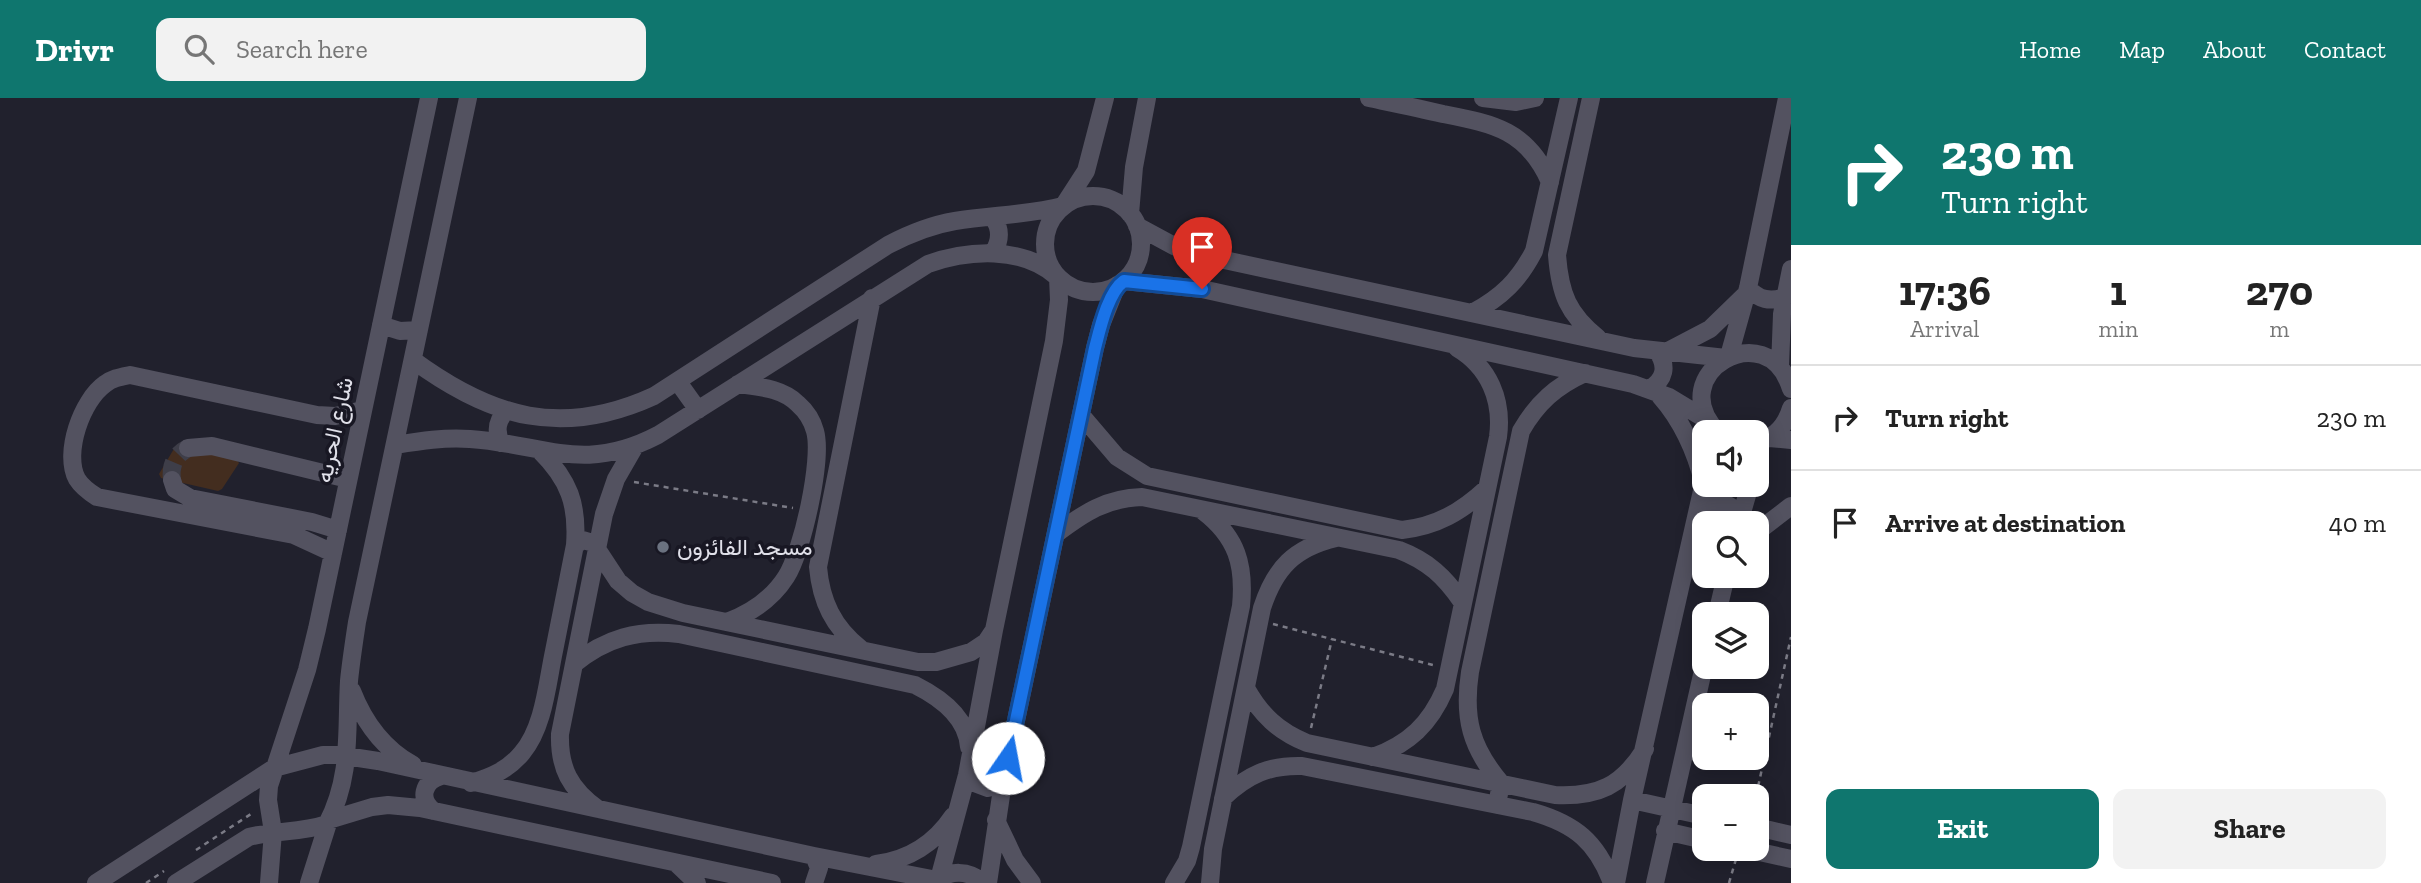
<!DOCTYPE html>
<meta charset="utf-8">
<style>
body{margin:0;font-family:"Zilla Slab",Vazirmatn,serif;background:#f2f2f2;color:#222;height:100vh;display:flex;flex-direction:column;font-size:26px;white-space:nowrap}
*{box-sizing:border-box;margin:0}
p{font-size:23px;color:#767676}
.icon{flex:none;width:38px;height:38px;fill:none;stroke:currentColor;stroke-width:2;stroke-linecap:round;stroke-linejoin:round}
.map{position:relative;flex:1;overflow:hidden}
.drawer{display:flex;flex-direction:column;background:#fff;width:630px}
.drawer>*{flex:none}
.guide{background:#0f766e;color:#fff;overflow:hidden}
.controls{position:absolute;left:1692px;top:322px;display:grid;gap:14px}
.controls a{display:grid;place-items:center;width:77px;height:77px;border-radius:14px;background:#fff;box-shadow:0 4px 18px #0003;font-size:35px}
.pin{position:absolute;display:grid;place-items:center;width:60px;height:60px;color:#fff;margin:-72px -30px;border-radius:50% 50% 50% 0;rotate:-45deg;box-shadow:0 0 7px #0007}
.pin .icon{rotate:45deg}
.me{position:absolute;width:77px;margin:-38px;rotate:12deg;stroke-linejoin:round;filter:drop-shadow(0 0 5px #0008)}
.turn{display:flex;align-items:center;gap:24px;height:147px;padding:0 35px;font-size:32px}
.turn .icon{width:91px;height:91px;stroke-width:2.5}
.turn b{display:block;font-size:49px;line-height:60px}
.eta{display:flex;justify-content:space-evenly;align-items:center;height:119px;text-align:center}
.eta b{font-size:42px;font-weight:800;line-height:49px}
.cta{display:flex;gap:14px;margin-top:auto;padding:14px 35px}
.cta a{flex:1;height:80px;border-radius:14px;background:#0f766e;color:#fff;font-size:28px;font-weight:800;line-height:80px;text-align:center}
.cta a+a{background:#f2f2f2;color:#222}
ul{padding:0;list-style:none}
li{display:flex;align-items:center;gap:21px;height:105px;padding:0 35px;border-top:2px solid #e0e0e0}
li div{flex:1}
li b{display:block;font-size:26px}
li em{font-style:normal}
header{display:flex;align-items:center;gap:42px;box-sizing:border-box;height:98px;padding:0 35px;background:#0f766e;color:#fff}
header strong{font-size:33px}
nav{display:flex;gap:38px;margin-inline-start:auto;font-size:24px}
.search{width:490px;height:63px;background:#f2f2f2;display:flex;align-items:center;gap:18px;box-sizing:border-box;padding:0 24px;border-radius:14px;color:#767676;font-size:26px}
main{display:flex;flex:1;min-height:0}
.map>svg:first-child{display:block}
.building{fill:#432d1f}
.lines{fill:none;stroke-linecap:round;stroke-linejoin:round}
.minor-tunnel{stroke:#3e3e49;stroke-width:18;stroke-dasharray:18 9;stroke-linecap:butt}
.path{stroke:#7b7b86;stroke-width:2.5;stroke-dasharray:5 5;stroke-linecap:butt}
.minor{stroke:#535260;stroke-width:18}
.route-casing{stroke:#114b97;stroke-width:18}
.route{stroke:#1a73e8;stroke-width:12}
.worship-dot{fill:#6b7280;stroke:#181723;stroke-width:2.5}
.labels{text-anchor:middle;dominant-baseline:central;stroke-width:7;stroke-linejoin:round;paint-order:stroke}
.street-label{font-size:23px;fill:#e0e0e9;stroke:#181723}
.poi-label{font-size:23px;fill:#e0e0e9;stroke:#181723;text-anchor:start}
</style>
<header>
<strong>Drivr</strong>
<div class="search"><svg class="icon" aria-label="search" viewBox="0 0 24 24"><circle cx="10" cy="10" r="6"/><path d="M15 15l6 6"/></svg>Search here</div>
<nav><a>Home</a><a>Map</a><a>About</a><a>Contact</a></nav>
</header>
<main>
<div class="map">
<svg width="1791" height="785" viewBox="0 0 1791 785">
<rect width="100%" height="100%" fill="#21212d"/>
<path class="building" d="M180,348L236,361L239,365L222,391L218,393L161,380L159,376L175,349Z"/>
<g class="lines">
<path class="minor-tunnel" d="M172,382C170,367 175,357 188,350"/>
<path class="path" d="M634,384L793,410
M1273,526L1433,567
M1311,630L1332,541
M1756,698L1791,539
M196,752L254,714
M146,785L164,773
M1729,785L1736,761"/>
<path class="minor" d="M1369,0C1393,5 1418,10 1443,16C1494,26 1527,32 1550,84
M1483,0L1516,4L1535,0
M1591,0L1557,157C1560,196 1568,216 1598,240
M1045 146a48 48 0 1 1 96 0a48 48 0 1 1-96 0Z
M1064,107L1086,73L1105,0
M1130,116L1134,69L1147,0
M993,119C1001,131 1001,142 993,155
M1137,128L1174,148L1192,155L1634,250L1726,260
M1124,183L1202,191L1633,286L1669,299L1707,322
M1748,190C1759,202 1770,204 1785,199
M1202,191L1200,173L1210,159
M1472,215C1502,199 1519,182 1534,153L1569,0
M381,227L400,233L419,232
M1668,253L1710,231L1744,198
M1729,258L1748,190L1787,0
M413,262C492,320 562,340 654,298L888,147C909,136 931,127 955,123C991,117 1028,117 1063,108
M1780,269L1782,216L1791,171
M678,284L698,312
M1649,291C1665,282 1668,268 1657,253
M1660,298C1683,324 1696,354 1704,387
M1082,318L1117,359L1147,378L1402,432C1437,428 1461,414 1487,390
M1718,334C1661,276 1768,214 1791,291
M1769,340L1791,342
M1757,344C1775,340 1786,327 1791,310
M501,345C495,332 497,322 507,312
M395,347C420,343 445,339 470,341C545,346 583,376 658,337L928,166C968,152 1022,148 1056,178
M188,350L212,348L348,381
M172,382L175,391L190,400L312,424L338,432
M1699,413C1714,399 1731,403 1740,420
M1739,425L1750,387
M1757,434L1791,408
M1056,436C1084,415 1106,400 1142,399L1399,452C1428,463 1445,479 1462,504
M575,447L583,442L593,445L618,483L632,495L648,504L683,515L918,564H936L971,554L986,544L994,532
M333,455L294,437L97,399C89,394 82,389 77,381C63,355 82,302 105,286C113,280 120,279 130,277L317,317L335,318L363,312
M1717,516L1726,478
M727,524C751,515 772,501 786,479C802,455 823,361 815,333C812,322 806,313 798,306C782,290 759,289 738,286
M861,551C833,529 821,503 818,469L872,200
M574,566C606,540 638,531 679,536L915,587C939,599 967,618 969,649
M1246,590C1261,617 1278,633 1307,645L1555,697C1598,699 1622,688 1645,651
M352,593C364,624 384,651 413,667
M1373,659C1409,646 1430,626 1445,591L1498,339C1503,302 1489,269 1457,250
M967,677L972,684L988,690L1003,684
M471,685C491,679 508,672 522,655C544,629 547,586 554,553C561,518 568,483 575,447C578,406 569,382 540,353
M1223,700C1247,677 1269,667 1302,668L1533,714C1575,726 1597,744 1612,785
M1632,702L1704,718
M1497,707L1501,685C1471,650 1463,620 1470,574L1521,333C1537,305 1556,288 1585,275
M598,711C570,691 559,670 560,636L604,416L616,381L635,348
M434,713C418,702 423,683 441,678
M329,722L372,709L388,707L420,710L772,785
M996,722L1015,762L1032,785
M1757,729L1791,737
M1665,733L1704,742
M1746,751L1791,761
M814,758L819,770L814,785
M676,765L697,785
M876,766C908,762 935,745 953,718
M939,781L967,677L994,532L1054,243L1059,202L1058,179
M96,785L274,670L323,657H339L378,663L814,758L937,782
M176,785L249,739C275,732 301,735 327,726C352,678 346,635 349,583C351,563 354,544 357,524L468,0
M269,785L273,734L268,702L269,688L307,572L317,531L429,0
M309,785L329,722
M934,785C949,771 969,772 984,785
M988,785L1003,684L1095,250L1101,227L1117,187
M1174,785L1187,763L1191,749L1241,508C1245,467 1237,439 1203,413
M1210,785L1213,751L1262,510C1275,470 1294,450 1336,440
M1616,785L1632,702L1704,384
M1655,785L1704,568"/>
</g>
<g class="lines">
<g class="route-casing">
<path id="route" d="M1008,660L1095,250C1100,231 1108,194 1124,183L1202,191"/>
</g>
<use href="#route" class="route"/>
</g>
<circle class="worship-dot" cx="663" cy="449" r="7"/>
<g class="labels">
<g class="street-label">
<text transform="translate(334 332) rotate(-78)">شارع الحريه</text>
</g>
<g class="poi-label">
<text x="677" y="449">مسجد الفائزون</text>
</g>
</g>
</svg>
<div class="controls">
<a><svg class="icon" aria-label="sound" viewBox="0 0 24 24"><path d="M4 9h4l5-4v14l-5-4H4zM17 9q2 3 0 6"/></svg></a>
<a><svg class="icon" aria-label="search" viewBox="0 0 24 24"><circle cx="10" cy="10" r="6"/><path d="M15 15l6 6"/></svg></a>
<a><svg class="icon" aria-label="layers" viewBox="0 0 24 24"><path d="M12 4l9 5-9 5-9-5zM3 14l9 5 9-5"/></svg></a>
<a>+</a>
<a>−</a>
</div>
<div class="pin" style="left:1202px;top:191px;background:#d93025"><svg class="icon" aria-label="arrive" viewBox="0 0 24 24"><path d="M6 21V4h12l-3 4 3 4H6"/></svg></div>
<svg class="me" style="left:1008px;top:660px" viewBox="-20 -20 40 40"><circle r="19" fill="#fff"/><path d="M0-13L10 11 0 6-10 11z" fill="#1a73e8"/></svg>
</div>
<section class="drawer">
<div class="guide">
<div class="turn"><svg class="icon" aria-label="right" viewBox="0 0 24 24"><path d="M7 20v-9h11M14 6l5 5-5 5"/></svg><div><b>230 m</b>Turn right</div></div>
</div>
<div class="eta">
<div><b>17:36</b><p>Arrival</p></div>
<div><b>1</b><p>min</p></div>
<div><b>270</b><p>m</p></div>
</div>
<ul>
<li><svg class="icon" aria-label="right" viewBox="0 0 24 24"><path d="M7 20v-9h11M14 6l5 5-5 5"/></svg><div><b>Turn right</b></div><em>230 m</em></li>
<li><svg class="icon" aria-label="arrive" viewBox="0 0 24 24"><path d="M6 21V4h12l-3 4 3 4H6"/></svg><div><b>Arrive at destination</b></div><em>40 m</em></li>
</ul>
<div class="cta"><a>Exit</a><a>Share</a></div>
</section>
</main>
